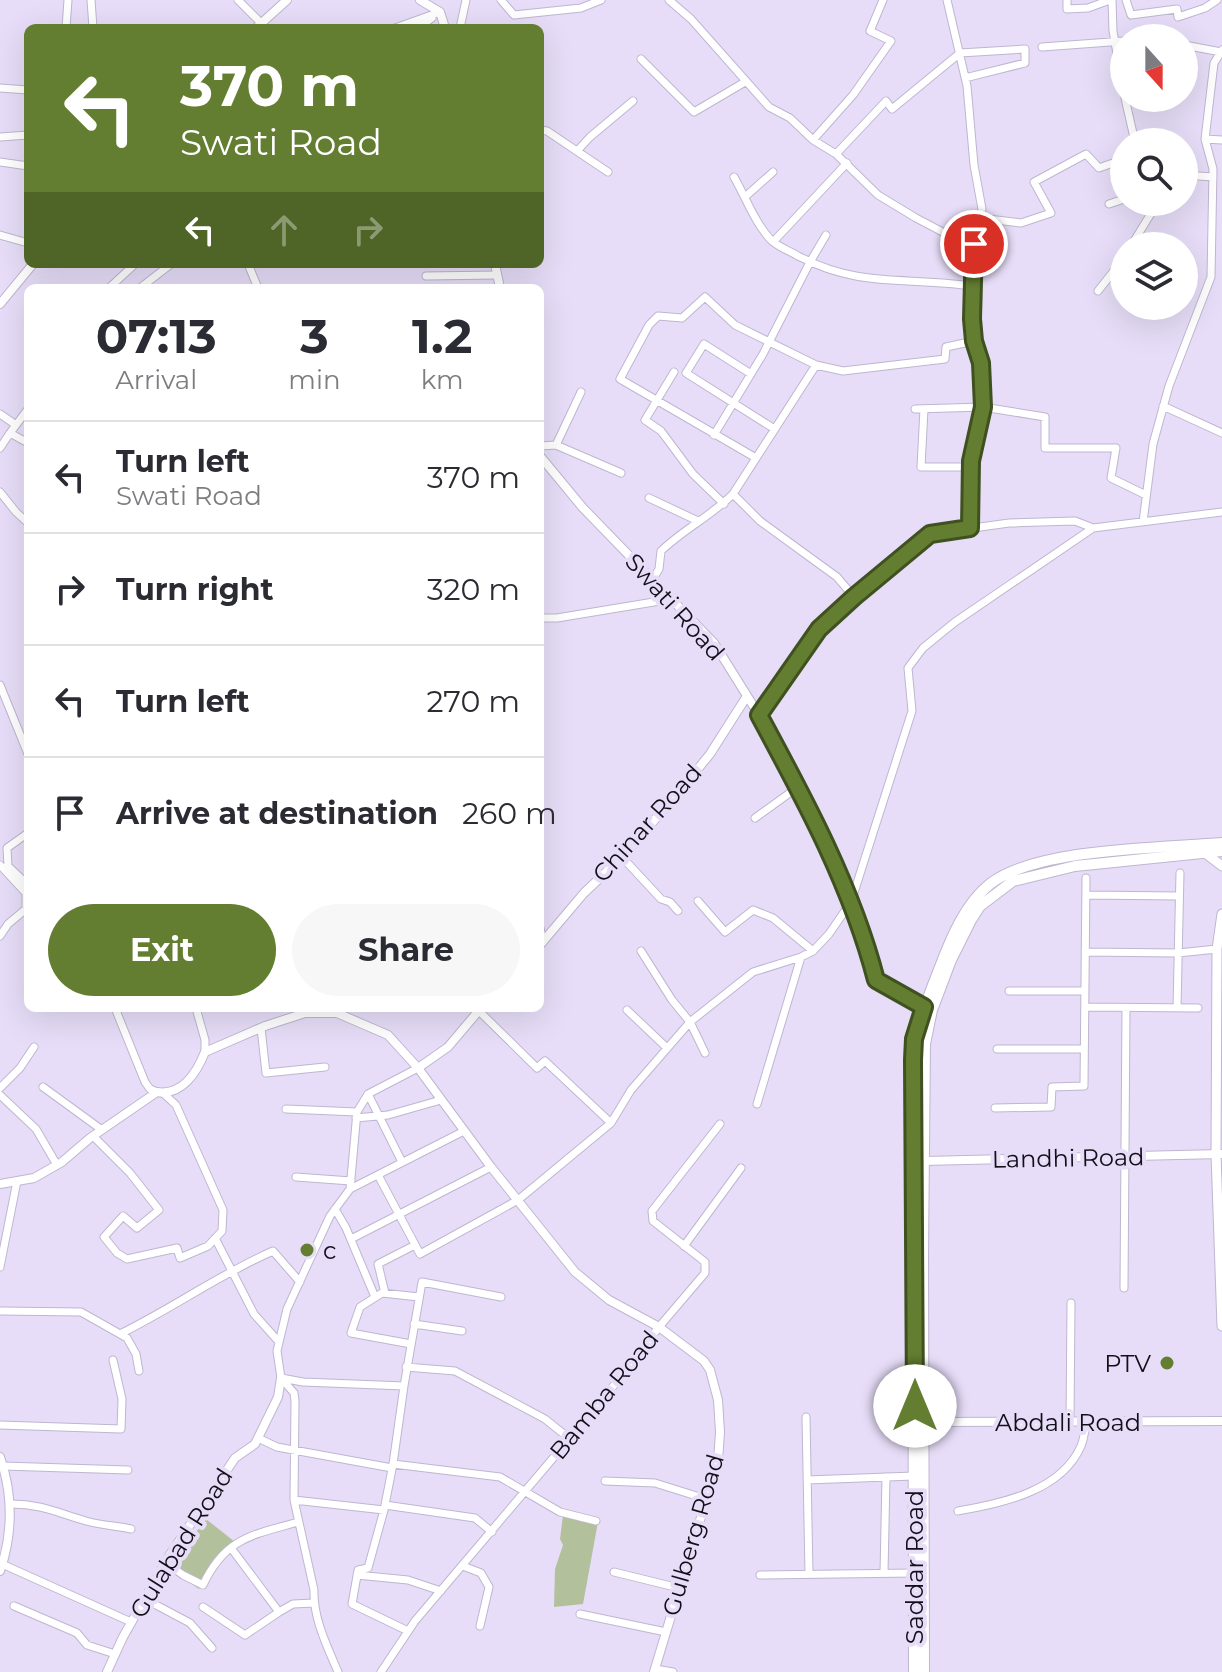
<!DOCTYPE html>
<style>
body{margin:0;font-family:Montserrat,sans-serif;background:#f7f7f7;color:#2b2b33;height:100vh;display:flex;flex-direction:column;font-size:30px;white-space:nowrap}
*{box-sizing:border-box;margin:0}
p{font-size:26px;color:#7c7c81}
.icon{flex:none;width:44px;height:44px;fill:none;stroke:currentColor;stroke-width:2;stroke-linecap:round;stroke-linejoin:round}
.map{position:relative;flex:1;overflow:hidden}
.details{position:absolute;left:24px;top:284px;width:520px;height:728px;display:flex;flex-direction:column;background:#fff;border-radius:12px;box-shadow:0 8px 32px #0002}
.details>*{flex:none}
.guide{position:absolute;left:24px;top:24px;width:520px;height:244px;border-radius:12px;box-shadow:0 8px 32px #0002;background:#637d31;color:#fff;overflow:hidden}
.needle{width:52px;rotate:159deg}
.controls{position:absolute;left:1110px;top:24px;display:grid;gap:16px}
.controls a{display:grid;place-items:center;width:88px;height:88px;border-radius:50%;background:#fff;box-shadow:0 8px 32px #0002;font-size:40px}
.pin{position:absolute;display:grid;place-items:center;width:68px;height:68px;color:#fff;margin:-34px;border:4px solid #fff;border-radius:50%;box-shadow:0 2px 8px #0007}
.me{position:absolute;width:88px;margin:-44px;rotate:0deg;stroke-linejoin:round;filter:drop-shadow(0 0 6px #0008)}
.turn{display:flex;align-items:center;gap:28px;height:168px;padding:0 24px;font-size:36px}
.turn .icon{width:104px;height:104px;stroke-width:2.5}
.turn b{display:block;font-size:56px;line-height:68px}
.lanes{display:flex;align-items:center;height:76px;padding:0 24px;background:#0003;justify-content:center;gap:40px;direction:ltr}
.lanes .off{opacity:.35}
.eta{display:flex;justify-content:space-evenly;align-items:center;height:136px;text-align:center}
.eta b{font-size:48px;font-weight:700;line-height:56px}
.primary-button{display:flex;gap:16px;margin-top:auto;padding:16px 24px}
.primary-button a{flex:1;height:92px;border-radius:48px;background:#637d31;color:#fff;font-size:32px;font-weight:700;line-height:92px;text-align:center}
.primary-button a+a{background:#f7f7f7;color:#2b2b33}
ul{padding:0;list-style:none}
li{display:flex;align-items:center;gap:24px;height:112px;padding:0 24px;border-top:2px solid #e1e1e2}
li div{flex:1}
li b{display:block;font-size:30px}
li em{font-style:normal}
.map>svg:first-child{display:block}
.green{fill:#b2c19c}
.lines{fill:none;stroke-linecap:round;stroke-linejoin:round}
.minor-casing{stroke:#bfb6d0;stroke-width:9}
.tertiary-casing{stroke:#bfb6d0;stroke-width:10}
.secondary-casing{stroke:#bfb6d0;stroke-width:11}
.primary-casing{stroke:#bfb6d0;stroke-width:12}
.minor{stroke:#fff;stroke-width:7}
.tertiary{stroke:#fff;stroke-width:8}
.secondary{stroke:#fff;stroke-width:9}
.primary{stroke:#fff;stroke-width:10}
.route-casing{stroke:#405120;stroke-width:20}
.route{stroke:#637d31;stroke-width:14}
.poi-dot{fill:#637d31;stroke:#e7ddf8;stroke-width:3}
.labels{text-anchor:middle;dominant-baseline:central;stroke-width:8;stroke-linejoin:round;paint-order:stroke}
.street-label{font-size:24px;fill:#130f18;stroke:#e7ddf8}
.poi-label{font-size:24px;fill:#130f18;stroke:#e7ddf8;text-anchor:start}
</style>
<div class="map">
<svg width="1222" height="1672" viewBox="0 0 1222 1672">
<rect width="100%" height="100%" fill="#e7ddf8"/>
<path class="green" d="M563,1515L598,1522L583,1604L554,1607L555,1569L563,1545L560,1539Z
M206,1519L235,1542L199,1589L169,1568Z"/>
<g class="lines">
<g class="minor-casing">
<path id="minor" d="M91,0L93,28
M238,0L261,23
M501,0L514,15L581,8L601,0
M669,0L691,19L769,107L790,118L813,140L836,154L878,195L916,218L954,238L974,244
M947,0L967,86L974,165L982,209L974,244L971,286L974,341L981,363L983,407L971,461L970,528
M1067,0V9L1088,8L1110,0
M1112,0L1113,31L1124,93
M1126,0L1131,15L1177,9L1178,17L1205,8L1217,0
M66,28L68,0
M395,28L440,12
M418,28L432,18
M460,28L466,0
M1184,45L1221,52
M1042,47L1124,41
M641,59L694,112L745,82
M0,88L28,90
M1125,98L1135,142
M540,130L547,131L608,172
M0,137L28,135
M1205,139L1222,140
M813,140L853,95L891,41L870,31L883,0
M578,150L590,137L633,101
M836,154L886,101L892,109L960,53L1025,49V63L965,78
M0,162L28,166
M1184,175L1213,177
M734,177C746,198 755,223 771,240C778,247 790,251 798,256C862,289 905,276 971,286
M745,197L773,172
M1109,204L1124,199
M980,218L1021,223L1051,213L1034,182L1086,154L1099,168L1124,159
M0,235L28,243
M773,242L847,163
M1131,246L1158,202
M248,264L258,288
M426,276L497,275
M109,288L135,264
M140,288L171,264
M1098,291L1124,258
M674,372L645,420L661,431L693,474L724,504
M751,374L704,344L686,373L773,428
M1163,406L1222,433
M915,409L983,407L1045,417V448H1116L1111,478L1146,495
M924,409L921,467H971
M0,414L16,425
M10,433L28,409
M714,435L763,354L810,262L826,235
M556,445L581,392
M540,446L556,445L621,473
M0,448L10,433L28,443
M756,458L620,379L649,325L658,316L682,318L705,297L735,325L816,365L843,371L945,359L946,347L974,341
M0,492L16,512L28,523
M733,494L760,521L837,577L854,597
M649,498L698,521
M1143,522L1153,444L1169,386L1211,277L1213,169L1205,139L1214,63L1222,50
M653,579L659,569L661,551C684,529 711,516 733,494L816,365
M540,618H557L672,599
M0,685L28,754
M759,715L819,629L930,534L1009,523L1075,521L1093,528
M755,818L798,787
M28,833L7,848L8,866L28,885
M622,857L661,899L670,902L678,911
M0,865L26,893V909L8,924L0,936
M1086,895L1179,896
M698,901L725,932L753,910L773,918L813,951
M540,928L543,942
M641,951L672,1000L690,1022L705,1053
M1085,952L1178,953L1217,949
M1009,991H1085
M1085,1007L1198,1008
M115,1008L145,1082L150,1089L157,1092
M196,1008L205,1040V1052
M1177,1008L1180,873
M627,1010L667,1048
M479,1011L537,1068L545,1061L611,1123
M261,1028L266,1073L325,1067
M997,1049H1084
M43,1087L102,1130
M0,1088L20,1068L34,1047
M368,1094L402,1162
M0,1095L36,1129L57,1165
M757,1104L801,957
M995,1108L1051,1107L1052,1087L1084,1086L1086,878
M286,1109L357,1112
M356,1118L388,1115L441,1100
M464,1131L350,1189L330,1216L287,1309L277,1351L281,1378L303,1382L404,1386L422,1282L501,1297
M93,1136L130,1173L159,1210L137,1228L123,1216L104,1237L117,1253L127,1259L177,1248L180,1258L208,1246L222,1231L223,1210L176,1105L163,1093
M378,1175L420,1254L518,1200L611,1123L631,1090L690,1022L753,972L801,957L813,951L829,934L851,902L912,711L908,668L923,648L955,622L1093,528L1222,512
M296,1177L351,1181
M350,1189L357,1112L368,1094L418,1068
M335,1209L346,1228L375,1297
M215,1238L254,1314L279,1342
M351,1239L491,1167
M684,1246L741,1168
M0,1267L17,1181
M1124,1288L1126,1008
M385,1293L378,1264L415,1245
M0,1311L81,1312L127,1338L136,1354L139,1371
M414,1324L462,1331
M120,1334C173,1308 220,1274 273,1251L300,1282
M411,1344L351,1333L360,1307L382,1293L419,1297
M406,1367L455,1371L545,1419L570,1439
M281,1378L294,1393L295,1401L294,1500L314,1590C313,1618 327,1646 338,1672
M404,1386L393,1464L500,1477L560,1512L596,1521
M806,1417L809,1574
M1070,1422L1071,1303
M0,1425L121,1429L122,1399L113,1360
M258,1438L277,1447L392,1468
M393,1464L384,1510L368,1568L358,1570L352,1604L408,1631
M3,1466L128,1470
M807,1480L914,1476
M605,1481L655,1483L706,1499
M294,1500L384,1510
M11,1504C41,1504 58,1513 86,1521C100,1525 116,1526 131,1529
M385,1505L475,1518L492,1532
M958,1511C1001,1503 1061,1492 1081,1446C1084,1439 1085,1430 1086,1422
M231,1548L279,1612L293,1604L314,1603
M165,1562L183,1575L203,1585C225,1538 252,1535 298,1522
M2,1564L131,1622
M463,1566L481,1573L489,1587L480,1626
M614,1572L679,1588
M884,1573L886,1477
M357,1575L408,1580L441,1591
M760,1575L914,1573
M143,1598L190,1623L212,1648
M14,1606L77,1633L87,1645L115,1654
M203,1607L245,1635L279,1612
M580,1614L666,1632
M655,1669L673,1672
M381,1672L415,1621L604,1398L659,1327L705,1273V1262L653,1221L652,1211L720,1124"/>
</g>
<g class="tertiary-casing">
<path id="tertiary" d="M420,0L440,12L445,28
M256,28L287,0
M495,264L500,288
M0,304L33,264
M540,456L583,508L714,643L759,715L798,787L863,928L876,980L929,1009
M540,945L584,893L622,857L679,792L710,754L747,696
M418,1068L448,1047L481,1008
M924,1161L1222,1154
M0,1184L34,1178L62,1162L90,1138L157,1092C182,1096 197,1072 205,1052L265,1026L305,1013H337L388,1035L418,1068L491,1167L575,1272L609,1300L659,1327L704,1361L710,1370L718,1400L720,1432L718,1461L654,1672
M924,1422L1222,1421
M0,1457C13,1494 13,1534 0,1571
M107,1672L123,1637L169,1556L235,1458L255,1444L278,1397L281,1378"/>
</g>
<g class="secondary-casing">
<path id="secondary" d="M1205,853L1222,866
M1222,914L1217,949L1216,1154L1222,1326"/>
</g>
<g class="primary-casing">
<path id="primary" d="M914,1672L913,1060C915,1027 928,998 940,967C951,938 965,904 990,884C1035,848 1162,848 1222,843
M924,1672L923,1255L925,1044L932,1010L951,960L971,920L980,906L1013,881L1075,866L1222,851"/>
</g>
<use href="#minor" class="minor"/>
<use href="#tertiary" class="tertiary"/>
<use href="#secondary" class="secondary"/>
<use href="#primary" class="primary"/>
</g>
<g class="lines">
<g class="route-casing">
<path id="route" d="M915,1406L913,1060L914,1039L924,1007L876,980C852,887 805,800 759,715L819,629L854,597L930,534L970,528L971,461L983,407L981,363L974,341L972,319L974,244"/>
</g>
<use href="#route" class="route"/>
</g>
<g class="poi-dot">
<circle cx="307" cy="1250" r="8"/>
<circle cx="1167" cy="1363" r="8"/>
</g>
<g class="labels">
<g class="street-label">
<text transform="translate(675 607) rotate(48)">Swati Road</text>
<text transform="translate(647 823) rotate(-48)">Chinar Road</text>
<text transform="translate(1068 1158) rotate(-1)">Landhi Road</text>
<text transform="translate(604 1395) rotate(-51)">Bamba Road</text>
<text x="1068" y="1422">Abdali Road</text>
<text transform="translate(693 1535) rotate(-74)">Gulberg Road</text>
<text transform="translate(181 1543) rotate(-58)">Gulabad Road</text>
<text transform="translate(914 1567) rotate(-90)">Saddar Road</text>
</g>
<g class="poi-label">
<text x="323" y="1250">c</text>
<text x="1151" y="1363" text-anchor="end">PTV</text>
</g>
</g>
</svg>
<div class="controls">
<a><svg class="needle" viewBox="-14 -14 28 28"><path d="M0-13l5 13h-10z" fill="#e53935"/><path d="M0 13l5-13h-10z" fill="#7c7c81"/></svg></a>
<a><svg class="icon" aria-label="search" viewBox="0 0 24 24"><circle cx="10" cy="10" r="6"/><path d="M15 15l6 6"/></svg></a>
<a><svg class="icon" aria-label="layers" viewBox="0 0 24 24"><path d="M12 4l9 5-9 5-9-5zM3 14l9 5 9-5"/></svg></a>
</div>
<div class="pin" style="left:974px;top:244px;background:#d93025"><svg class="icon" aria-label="arrive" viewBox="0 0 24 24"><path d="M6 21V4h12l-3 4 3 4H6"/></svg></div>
<svg class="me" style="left:915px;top:1406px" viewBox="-20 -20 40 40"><circle r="19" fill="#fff"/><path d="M0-13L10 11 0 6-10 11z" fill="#637d31"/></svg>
<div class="guide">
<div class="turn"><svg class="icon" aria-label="left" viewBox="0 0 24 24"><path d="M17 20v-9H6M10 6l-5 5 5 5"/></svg><div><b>370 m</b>Swati Road</div></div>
<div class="lanes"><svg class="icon" aria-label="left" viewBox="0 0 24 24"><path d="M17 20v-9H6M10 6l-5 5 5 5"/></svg><svg class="icon off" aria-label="ahead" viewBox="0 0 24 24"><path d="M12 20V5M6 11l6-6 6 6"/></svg><svg class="icon off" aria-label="right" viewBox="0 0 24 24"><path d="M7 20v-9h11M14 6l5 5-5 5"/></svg></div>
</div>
<section class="details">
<div class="eta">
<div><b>07:13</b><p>Arrival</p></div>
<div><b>3</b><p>min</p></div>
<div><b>1.2</b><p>km</p></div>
</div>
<ul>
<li><svg class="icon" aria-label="left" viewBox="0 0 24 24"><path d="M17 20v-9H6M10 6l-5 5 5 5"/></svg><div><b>Turn left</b><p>Swati Road</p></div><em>370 m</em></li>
<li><svg class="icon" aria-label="right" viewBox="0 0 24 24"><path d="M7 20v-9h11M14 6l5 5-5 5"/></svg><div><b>Turn right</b></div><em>320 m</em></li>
<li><svg class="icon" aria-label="left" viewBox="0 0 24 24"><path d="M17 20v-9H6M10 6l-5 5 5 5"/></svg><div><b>Turn left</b></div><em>270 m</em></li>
<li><svg class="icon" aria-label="arrive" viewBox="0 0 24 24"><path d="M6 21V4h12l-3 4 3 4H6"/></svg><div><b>Arrive at destination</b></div><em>260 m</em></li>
</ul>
<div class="primary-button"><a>Exit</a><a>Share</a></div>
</section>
</div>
